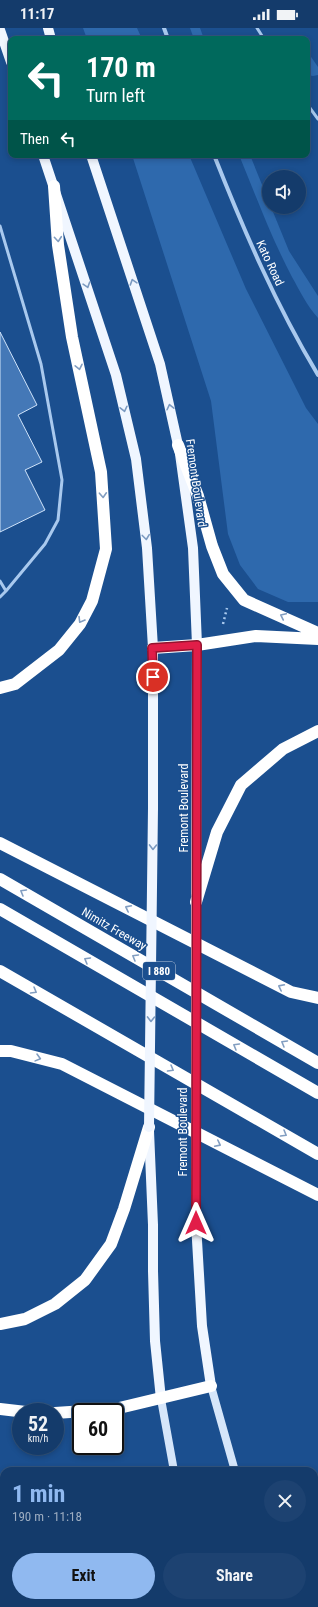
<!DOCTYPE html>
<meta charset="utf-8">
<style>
body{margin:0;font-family:"Roboto Condensed",sans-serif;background:#1d4271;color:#f1f3f6;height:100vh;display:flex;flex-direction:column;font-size:15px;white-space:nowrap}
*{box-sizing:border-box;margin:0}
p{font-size:13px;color:#9dadc1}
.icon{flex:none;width:22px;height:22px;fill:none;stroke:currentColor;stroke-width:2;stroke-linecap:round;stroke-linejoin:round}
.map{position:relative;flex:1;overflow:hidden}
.details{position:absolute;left:0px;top:1439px;width:318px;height:140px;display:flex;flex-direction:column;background:#143b6b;border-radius:12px 12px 0 0;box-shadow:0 2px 6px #0003,0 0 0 1px #33557e}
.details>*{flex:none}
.hud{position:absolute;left:8px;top:8px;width:302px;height:122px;border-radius:8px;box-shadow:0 2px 6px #0003,0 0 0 1px #33557e;background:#00695c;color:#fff;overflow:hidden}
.fabs{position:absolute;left:262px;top:142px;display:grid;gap:8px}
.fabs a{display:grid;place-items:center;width:44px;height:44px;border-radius:50%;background:#143b6b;box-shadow:0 2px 6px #0003,0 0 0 1px #33557e;font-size:20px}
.speed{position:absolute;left:12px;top:1375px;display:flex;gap:8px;font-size:20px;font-weight:700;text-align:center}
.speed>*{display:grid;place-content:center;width:52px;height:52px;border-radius:50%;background:#143b6b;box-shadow:0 2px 6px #0003,0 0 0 1px #33557e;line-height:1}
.speed small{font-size:10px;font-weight:400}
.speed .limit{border:2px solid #111;border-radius:6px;background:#fff;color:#111}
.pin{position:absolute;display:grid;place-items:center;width:34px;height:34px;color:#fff;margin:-17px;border:2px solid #fff;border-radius:50%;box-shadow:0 1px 4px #0007}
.me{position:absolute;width:44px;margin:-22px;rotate:0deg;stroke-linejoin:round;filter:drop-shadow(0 0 3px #0008)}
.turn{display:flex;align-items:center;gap:14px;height:84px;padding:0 12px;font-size:18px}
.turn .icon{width:52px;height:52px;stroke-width:2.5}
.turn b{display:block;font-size:28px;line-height:34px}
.then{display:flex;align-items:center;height:38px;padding:0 12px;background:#0003;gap:8px;font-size:15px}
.round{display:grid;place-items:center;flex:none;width:42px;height:42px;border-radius:21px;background:#1d4271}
.head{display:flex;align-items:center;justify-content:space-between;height:68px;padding:0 12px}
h1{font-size:24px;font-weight:700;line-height:30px;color:#90b9f0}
.button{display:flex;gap:8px;margin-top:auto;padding:8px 12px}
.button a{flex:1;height:46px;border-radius:24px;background:#90b9f0;color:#111;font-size:16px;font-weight:700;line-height:46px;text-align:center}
.button a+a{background:#1d4271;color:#f1f3f6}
.status{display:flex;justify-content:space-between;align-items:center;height:28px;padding:0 20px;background:#143b6b;direction:ltr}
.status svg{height:11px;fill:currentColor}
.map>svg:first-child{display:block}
.green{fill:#2e69ad}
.building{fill:#4478b7;stroke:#cfe3fa}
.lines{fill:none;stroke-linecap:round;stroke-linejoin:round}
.path{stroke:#a9c9ee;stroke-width:2.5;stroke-dasharray:2 3;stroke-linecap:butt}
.lane{stroke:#a9c9ee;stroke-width:3}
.street{stroke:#a9c9ee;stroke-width:4}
.secondary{stroke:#d6e6fa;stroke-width:8}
.primary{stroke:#f0f6ff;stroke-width:10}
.highway{stroke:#fff;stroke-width:12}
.primary-bridge{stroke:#f0f6ff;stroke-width:10}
.oneway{stroke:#829ec1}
.oneway2{stroke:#7b9ac1}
.route-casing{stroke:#92132f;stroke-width:10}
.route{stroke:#e11d48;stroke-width:7}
.labels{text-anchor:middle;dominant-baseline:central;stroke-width:3;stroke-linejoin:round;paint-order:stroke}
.shield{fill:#1b4f8f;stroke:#bbcadd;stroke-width:1}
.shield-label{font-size:11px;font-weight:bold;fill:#fff}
.street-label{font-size:12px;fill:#fff;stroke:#1b4f8f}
</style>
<div class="status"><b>11:17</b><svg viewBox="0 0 49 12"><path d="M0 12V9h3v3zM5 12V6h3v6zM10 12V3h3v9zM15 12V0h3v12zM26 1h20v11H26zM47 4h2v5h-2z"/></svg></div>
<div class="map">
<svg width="318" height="1579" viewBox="0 0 318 1579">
<rect width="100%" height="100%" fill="#1b4f8f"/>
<path class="green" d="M83,0H137L142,11H87Z
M190,0H200L204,11H194Z
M307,23L318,39V47L313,48L307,47Z
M132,127H189L246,261L306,380L318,396V574H288L258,561L240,537L228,506L211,373Z
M239,127H250L269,174V179H271L289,223L318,268V290C307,278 300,263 292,249C271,209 256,168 239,127Z"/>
<path class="building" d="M0,304L37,377L18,387L42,434L25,442L45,482L0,504Z
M52,1575H55L57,1579H42Z"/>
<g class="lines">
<path class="path" d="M223,596L227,580"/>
<path class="lane" d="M257,0L264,11
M307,76L318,91
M0,198L41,336L62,452L58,492L45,516L6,563
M0,553L6,563L0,569
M0,1539L4,1537
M0,1569L4,1567
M92,1575L93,1579"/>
<path class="street" d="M164,0L168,11
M214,127C244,203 276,277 318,347"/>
<path class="secondary" d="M211,1358L235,1443
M161,1371L174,1443
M213,1575L215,1579
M293,1575L295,1579"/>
<path class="primary" d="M48,0L51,11
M0,2L11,34
M43,127L116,347L136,431L147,520L153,620V780
M91,127L160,336L180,426L193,520L197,617L196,866
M149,1103L153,1197V1243L155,1313L161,1371
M196,1195L202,1298L211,1358"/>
<path class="highway" d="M178,417L198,468L212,518L223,546L244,572L318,605
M153,620L197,617L256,608L318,611
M0,660L15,656L59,622L80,596L92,573L106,521L101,444L72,309L58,217L54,158
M0,815L291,964L318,970
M0,851L318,1035
M196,874L217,804L241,757L283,721L318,703
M0,881L318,1065
M0,943L318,1126
M0,1023H11L62,1036L318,1167
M0,1296L25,1291L55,1276L85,1252L111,1216L124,1181L149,1099
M0,1381L26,1384
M55,1385L115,1381L211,1358"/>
<path class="primary-bridge" d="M196,874V1195
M149,1099L153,780"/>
</g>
<defs><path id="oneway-chevron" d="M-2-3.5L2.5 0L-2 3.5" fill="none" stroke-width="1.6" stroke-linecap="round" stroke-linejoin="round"/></defs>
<g class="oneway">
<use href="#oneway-chevron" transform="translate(58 211) rotate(85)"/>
<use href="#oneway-chevron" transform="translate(79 339) rotate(78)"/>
<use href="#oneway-chevron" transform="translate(103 467) rotate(87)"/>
<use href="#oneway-chevron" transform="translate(283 588) rotate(-155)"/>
<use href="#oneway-chevron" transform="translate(81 592) rotate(121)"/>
<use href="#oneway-chevron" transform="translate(23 864) rotate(-150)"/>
<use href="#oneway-chevron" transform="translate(128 880) rotate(-153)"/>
<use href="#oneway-chevron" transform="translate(135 929) rotate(-150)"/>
<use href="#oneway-chevron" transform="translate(87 932) rotate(-150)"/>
<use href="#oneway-chevron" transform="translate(281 959) rotate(-153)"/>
<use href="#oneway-chevron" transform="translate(34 963) rotate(30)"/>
<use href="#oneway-chevron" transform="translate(284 1015) rotate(-150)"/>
<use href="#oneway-chevron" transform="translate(236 1018) rotate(-150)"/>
<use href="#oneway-chevron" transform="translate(38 1030) rotate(15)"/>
<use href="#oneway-chevron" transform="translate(171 1041) rotate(30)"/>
<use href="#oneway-chevron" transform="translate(284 1106) rotate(30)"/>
<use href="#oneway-chevron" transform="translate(218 1116) rotate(27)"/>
</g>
<g class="oneway2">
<use href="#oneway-chevron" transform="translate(133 254) rotate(-108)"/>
<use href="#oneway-chevron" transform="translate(87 257) rotate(72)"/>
<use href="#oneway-chevron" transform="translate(170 379) rotate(-103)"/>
<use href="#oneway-chevron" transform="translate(124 381) rotate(77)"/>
<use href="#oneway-chevron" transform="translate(146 509) rotate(83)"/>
<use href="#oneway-chevron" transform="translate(153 819) rotate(91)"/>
<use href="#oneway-chevron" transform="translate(151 991) rotate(91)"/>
</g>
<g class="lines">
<g class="route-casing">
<path id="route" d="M153,649L152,620L197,617L196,1195"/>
</g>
<use href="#route" class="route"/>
</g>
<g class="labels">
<rect class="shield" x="143" y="934" width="32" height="18" rx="3"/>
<g class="shield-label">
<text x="159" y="943">I 880</text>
</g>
<g class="street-label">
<text transform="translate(270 235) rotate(65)">Kato Road</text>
<text transform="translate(196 455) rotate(82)">Fremont Boulevard</text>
<text transform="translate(184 780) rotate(-90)">Fremont Boulevard</text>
<text transform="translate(114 901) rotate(30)">Nimitz Freeway</text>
<text transform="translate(183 1104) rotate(-90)">Fremont Boulevard</text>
</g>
</g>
</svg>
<div class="fabs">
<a><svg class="icon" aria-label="sound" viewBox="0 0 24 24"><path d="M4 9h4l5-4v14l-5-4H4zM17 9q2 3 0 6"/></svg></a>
</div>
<div class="speed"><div>52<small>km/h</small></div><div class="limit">60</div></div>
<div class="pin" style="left:153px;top:649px;background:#d93025"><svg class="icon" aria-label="arrive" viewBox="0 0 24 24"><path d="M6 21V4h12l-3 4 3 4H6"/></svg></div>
<svg class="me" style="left:196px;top:1195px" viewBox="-20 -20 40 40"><path d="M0-17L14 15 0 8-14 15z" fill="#e11d48" stroke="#fff" stroke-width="4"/></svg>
<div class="hud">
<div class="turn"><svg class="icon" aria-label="left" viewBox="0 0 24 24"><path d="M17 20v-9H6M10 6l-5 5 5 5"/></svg><div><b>170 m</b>Turn left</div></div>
<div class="then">Then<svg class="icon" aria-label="left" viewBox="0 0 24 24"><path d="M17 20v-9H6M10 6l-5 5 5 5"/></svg></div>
</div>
<section class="details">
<div class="head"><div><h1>1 min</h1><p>190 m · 11:18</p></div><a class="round"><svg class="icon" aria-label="close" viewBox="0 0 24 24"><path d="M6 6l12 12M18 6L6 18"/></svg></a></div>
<div class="button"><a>Exit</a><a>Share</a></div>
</section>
</div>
